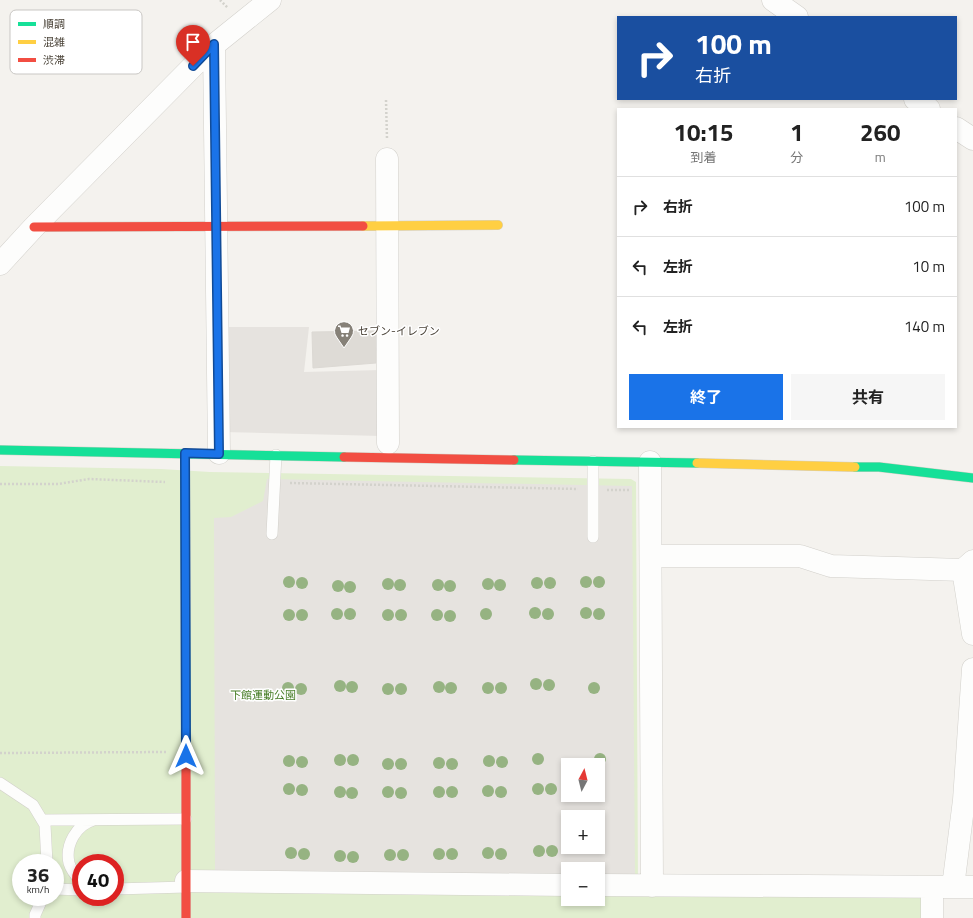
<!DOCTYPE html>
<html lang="ja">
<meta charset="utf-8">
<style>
body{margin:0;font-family:"Titillium Web","Noto Sans JP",sans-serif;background:#f6f6f6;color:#222;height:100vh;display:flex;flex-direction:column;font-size:15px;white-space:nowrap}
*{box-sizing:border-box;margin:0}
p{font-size:13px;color:#767676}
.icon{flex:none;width:22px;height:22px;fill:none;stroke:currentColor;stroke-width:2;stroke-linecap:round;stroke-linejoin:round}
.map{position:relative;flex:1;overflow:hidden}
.panel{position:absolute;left:617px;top:108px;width:340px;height:320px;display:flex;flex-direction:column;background:#fff;border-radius:0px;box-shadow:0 2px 6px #0003}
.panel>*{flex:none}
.guide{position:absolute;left:617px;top:16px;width:340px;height:84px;border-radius:0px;box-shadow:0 2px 6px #0003;background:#1a4fa0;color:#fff;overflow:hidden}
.needle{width:26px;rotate:7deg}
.tools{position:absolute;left:561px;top:758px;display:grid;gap:8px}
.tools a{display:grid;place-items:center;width:44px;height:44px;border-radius:0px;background:#fff;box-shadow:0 2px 6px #0003;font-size:20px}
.speed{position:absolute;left:12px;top:854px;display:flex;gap:8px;font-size:20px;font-weight:700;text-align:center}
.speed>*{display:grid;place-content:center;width:52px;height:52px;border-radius:50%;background:#fff;box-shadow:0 2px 6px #0003;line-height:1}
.speed small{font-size:10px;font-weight:400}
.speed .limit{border:6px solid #d22;background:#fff;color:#111}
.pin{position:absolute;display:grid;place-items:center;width:34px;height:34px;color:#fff;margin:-41px -17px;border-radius:50% 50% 50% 0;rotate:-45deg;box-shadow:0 0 4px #0007}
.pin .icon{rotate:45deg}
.me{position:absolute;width:44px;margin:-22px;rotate:0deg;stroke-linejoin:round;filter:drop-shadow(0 0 3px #0008)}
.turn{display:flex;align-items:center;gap:14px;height:84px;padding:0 12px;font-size:18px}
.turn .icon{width:52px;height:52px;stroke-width:2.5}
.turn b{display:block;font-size:28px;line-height:34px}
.eta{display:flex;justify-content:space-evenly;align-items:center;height:68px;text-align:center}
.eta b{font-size:24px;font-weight:700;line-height:28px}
.button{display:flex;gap:8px;margin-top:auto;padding:8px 12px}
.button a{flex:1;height:46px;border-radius:0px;background:#1a73e8;color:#fff;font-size:16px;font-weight:700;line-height:46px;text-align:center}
.button a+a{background:#f6f6f6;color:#222}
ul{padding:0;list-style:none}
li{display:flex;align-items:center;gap:12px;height:60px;padding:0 12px;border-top:1px solid #e0e0e0}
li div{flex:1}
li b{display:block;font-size:15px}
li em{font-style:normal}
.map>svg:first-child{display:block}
.green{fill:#e1eecf;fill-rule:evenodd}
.parking{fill:#e6e3df;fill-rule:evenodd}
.building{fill:#dedbd6;stroke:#dcd9d4}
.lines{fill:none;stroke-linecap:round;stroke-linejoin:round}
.lane-casing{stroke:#d2d0cb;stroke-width:12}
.street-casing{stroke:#d2d0cb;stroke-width:23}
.fast-casing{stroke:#d3cfc5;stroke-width:10}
.slow-casing{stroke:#d3cfc5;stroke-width:10}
.jam-casing{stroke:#d3cfc5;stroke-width:10}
.path{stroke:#d3d2cc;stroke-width:2.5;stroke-dasharray:2 2;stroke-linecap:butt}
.lane{stroke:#fdfdfc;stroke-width:11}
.street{stroke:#fdfdfc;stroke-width:22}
.fast{stroke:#16e098;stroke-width:9}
.slow{stroke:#ffcf43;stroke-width:9}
.jam{stroke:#f24e42;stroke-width:9}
.tree{fill:#96b382}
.route-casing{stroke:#114b97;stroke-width:10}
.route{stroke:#1a73e8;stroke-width:7}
.labels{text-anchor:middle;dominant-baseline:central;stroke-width:3;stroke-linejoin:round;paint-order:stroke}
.poi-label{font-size:11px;fill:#4b4439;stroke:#fff;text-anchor:start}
.park-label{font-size:11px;fill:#4a7f2a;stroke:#fff}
.key{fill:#fff;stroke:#c9c7c4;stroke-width:1}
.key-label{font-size:11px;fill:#4b4439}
</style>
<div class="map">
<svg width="973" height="918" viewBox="0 0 973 918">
<rect width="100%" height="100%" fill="#f4f2ee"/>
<path class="green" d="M0,466L161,469L210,472L631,479L636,482L638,890L920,891L926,918H0ZM568,765H598V795H568ZM568,817H598V847H568ZM21,863H55V897H21ZM81,863H115V897H81ZM568,869H598V899H568Z"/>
<path class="parking" d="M225,327H309L304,372L381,370V436L223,432Z
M267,479L632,486L635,874H598V869H568V874L215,873L214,518L231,517L263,501ZM568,765H598V795H568ZM568,817H598V847H568Z"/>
<path class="building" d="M377,331L376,363L313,368L312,332Z"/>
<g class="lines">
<g class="lane-casing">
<path id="lane" d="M272,534L276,455
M593,537V461
M0,783L33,805L45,825L47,863
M42,820L186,819
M81,881C76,876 71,870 69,863C65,845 76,825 94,820
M55,889L81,890
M115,889L186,887
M35,918V915L43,897"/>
</g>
<g class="street-casing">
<path id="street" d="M773,0L797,17
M214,45L219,453
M915,99L929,109
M956,128L973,139
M387,159L388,443
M0,264L34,227L214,45L270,0
M650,462L652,886
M651,556H800L831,566L963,570L973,561
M963,570L973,634
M186,881L568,885
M598,885L973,887
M932,887V918
M953,887L964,800L973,669"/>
</g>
<g class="fast-casing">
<path id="fast" d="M0,450L344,457
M185,453L186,744
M514,460L697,463
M855,467H879L973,478"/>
</g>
<g class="slow-casing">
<path id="slow" d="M363,226L498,225
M697,463L855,467"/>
</g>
<g class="jam-casing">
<path id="jam" d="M34,227L363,226
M344,457L514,460
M186,744V918"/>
</g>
<path class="path" d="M220,0L228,8
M386,100L387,139
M290,483L578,489
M0,484H58L89,479L165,482
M607,490H630
M0,753L166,752"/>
<use href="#lane" class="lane"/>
<use href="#street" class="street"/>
<use href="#fast" class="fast"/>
<use href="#slow" class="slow"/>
<use href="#jam" class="jam"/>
</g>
<g class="tree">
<circle cx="289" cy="582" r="6"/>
<circle cx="586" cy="582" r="6"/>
<circle cx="599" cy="582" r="6"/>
<circle cx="302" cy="583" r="6"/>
<circle cx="537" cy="583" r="6"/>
<circle cx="550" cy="583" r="6"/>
<circle cx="388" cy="584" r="6"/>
<circle cx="488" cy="584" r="6"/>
<circle cx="400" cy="585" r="6"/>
<circle cx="438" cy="585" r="6"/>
<circle cx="500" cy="585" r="6"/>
<circle cx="338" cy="586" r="6"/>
<circle cx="450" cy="586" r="6"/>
<circle cx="350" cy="587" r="6"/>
<circle cx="535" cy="613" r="6"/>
<circle cx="586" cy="613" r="6"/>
<circle cx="337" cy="614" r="6"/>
<circle cx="350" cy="614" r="6"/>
<circle cx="486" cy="614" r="6"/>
<circle cx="548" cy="614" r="6"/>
<circle cx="599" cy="614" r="6"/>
<circle cx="289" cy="615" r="6"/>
<circle cx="302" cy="615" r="6"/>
<circle cx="388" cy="615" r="6"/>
<circle cx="401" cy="615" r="6"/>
<circle cx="437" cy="615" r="6"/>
<circle cx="450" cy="616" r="6"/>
<circle cx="536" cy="684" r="6"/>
<circle cx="549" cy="685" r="6"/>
<circle cx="340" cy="686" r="6"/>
<circle cx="352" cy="687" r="6"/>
<circle cx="439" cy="687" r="6"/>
<circle cx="288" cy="688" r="6"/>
<circle cx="451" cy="688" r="6"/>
<circle cx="488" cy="688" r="6"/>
<circle cx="501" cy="688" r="6"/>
<circle cx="594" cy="688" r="6"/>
<circle cx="301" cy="689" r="6"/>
<circle cx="388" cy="689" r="6"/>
<circle cx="401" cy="689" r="6"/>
<circle cx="538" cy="759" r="6"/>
<circle cx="600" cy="759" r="6"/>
<circle cx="340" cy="760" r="6"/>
<circle cx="353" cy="760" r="6"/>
<circle cx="289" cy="761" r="6"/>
<circle cx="489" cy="761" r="6"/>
<circle cx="302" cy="762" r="6"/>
<circle cx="502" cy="762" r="6"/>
<circle cx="439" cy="763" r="6"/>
<circle cx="388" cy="764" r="6"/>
<circle cx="401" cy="764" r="6"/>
<circle cx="452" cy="764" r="6"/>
<circle cx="289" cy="789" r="6"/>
<circle cx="538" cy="789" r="6"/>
<circle cx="551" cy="789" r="6"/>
<circle cx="302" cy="790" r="6"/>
<circle cx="488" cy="791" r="6"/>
<circle cx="340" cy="792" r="6"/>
<circle cx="388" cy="792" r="6"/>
<circle cx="439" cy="792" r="6"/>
<circle cx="452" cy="792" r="6"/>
<circle cx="501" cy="792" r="6"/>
<circle cx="352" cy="793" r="6"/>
<circle cx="401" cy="793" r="6"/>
<circle cx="539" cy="851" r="6"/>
<circle cx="552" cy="851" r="6"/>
<circle cx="291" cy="853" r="6"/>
<circle cx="488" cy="853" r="6"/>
<circle cx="304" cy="854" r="6"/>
<circle cx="439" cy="854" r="6"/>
<circle cx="452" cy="854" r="6"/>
<circle cx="501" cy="854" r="6"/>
<circle cx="390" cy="855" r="6"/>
<circle cx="403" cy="855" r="6"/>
<circle cx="340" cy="856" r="6"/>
<circle cx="353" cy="857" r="6"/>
</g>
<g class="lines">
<g class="route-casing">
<path id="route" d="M186,756L185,453L219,454L214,44L193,66"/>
</g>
<use href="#route" class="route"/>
</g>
<defs>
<g id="supermarket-pin" transform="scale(1)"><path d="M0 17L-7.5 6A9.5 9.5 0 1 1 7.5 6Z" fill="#868178" stroke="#fff"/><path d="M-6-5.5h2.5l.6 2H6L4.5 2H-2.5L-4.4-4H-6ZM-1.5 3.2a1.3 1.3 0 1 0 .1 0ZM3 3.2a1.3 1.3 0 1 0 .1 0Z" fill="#fff"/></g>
</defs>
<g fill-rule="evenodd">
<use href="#supermarket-pin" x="344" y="331"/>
</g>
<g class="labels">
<g class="poi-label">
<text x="358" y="331">セブン-イレブン</text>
</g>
<g class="park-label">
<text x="263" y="695">下館運動公園</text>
</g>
</g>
<rect x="10" y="10" width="132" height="64" rx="6" class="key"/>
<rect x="18" y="22" width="18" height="4" fill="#16e098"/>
<rect x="18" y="40" width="18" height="4" fill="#ffcf43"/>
<rect x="18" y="58" width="18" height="4" fill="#f24e42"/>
<g class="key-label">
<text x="43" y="28">順調</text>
<text x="43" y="46">混雑</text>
<text x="43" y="64">渋滞</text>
</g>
</svg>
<div class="tools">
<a><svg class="needle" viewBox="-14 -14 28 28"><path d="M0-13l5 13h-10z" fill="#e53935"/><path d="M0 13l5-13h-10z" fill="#767676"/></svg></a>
<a>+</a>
<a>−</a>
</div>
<div class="speed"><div>36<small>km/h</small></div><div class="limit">40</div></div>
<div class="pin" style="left:193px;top:66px;background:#d93025"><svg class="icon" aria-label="arrive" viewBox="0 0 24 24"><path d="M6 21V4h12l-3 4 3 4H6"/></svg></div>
<svg class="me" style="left:186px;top:756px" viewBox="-20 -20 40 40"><path d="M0-17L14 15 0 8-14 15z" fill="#1a73e8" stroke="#fff" stroke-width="4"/></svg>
<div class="guide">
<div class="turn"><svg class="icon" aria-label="right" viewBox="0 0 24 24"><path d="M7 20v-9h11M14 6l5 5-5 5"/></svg><div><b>100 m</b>右折</div></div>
</div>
<section class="panel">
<div class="eta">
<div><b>10:15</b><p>到着</p></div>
<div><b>1</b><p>分</p></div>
<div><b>260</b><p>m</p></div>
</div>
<ul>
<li><svg class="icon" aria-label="right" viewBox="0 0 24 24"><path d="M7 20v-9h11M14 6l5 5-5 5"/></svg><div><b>右折</b></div><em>100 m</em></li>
<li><svg class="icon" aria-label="left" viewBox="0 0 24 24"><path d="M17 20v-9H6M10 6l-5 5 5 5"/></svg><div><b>左折</b></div><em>10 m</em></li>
<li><svg class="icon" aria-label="left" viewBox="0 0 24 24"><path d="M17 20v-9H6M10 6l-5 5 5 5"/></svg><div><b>左折</b></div><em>140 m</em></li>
</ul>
<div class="button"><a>終了</a><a>共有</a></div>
</section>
</div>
